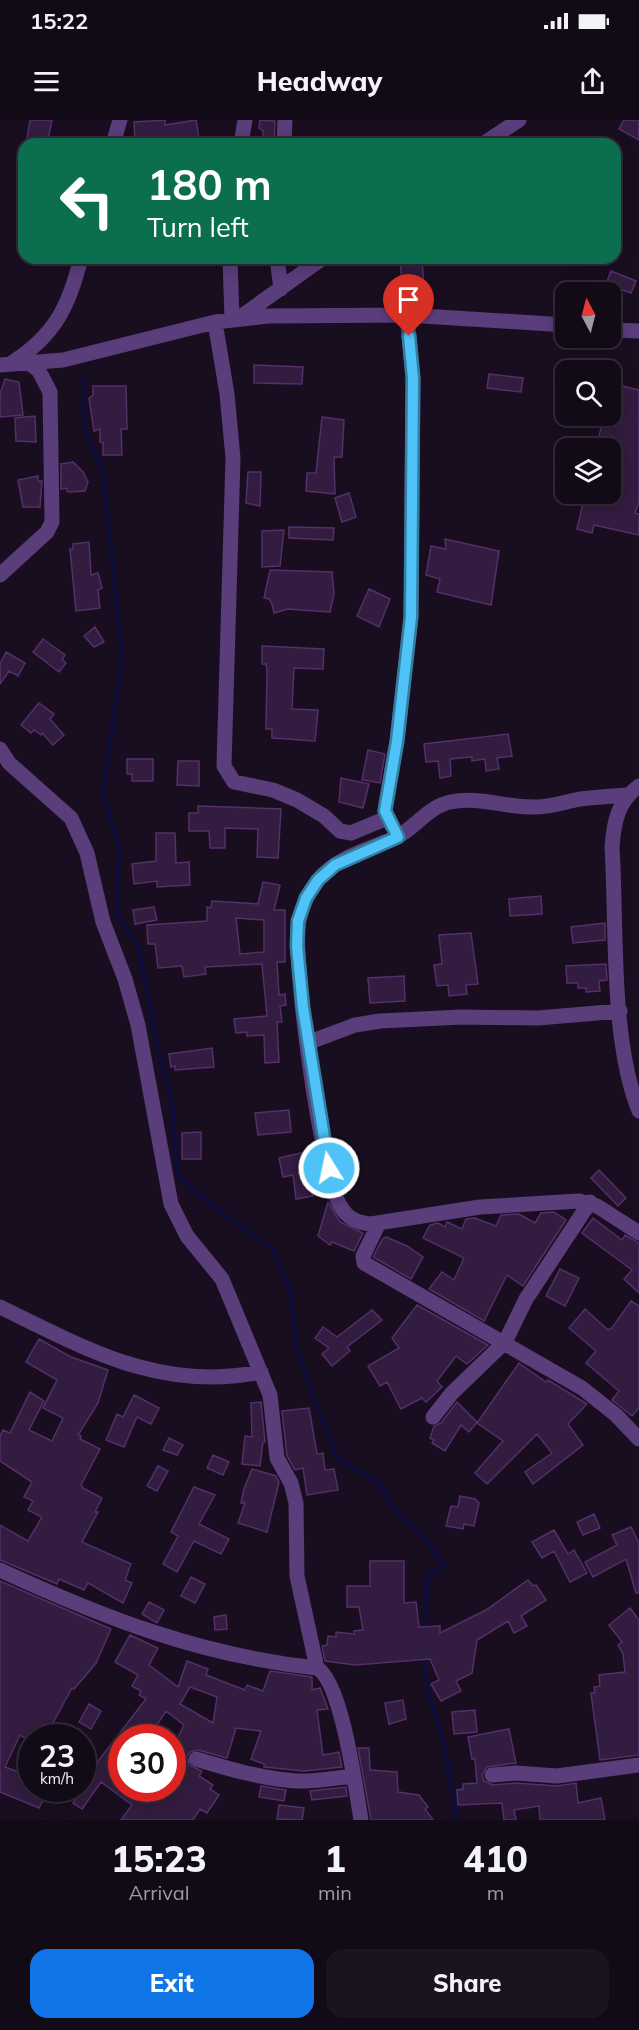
<!DOCTYPE html>
<style>
body{margin:0;font-family:Mulish,sans-serif;background:#1c1321;color:#f1f3f6;height:100vh;display:flex;flex-direction:column;font-size:22px;white-space:nowrap}
*{box-sizing:border-box;margin:0}
p{font-size:20px;color:#9d9aa2}
.icon{flex:none;width:33px;height:33px;fill:none;stroke:currentColor;stroke-width:2;stroke-linecap:round;stroke-linejoin:round}
.map{position:relative;height:1700px;overflow:hidden}
.drawer{display:flex;flex-direction:column;background:#130a18;flex:1}
.drawer>*{flex:none}
.top-card{position:absolute;left:18px;top:18px;width:603px;height:126px;border-radius:18px;box-shadow:0 3px 15px #0003,0 0 0 2px #322b37;background:#0b6e4f;color:#fff;overflow:hidden}
.needle{width:39px;rotate:353deg}
.tools{position:absolute;left:555px;top:162px;display:grid;gap:12px}
.tools a{display:grid;place-items:center;width:66px;height:66px;border-radius:12px;background:#130a18;box-shadow:0 3px 15px #0003,0 0 0 2px #322b37;font-size:30px}
.speed{position:absolute;left:18px;top:1604px;display:flex;gap:12px;font-size:30px;font-weight:700;text-align:center}
.speed>*{display:grid;place-content:center;width:78px;height:78px;border-radius:50%;background:#130a18;box-shadow:0 3px 15px #0003,0 0 0 2px #322b37;line-height:1}
.speed small{font-size:15px;font-weight:400}
.speed .limit{border:9px solid #d22;background:#fff;color:#111}
.pin{position:absolute;display:grid;place-items:center;width:51px;height:51px;color:#fff;margin:-62px -26px;border-radius:50% 50% 50% 0;rotate:-45deg;box-shadow:0 0 6px #0007}
.pin .icon{rotate:45deg}
.me{position:absolute;width:66px;margin:-33px;rotate:350deg;stroke-linejoin:round;filter:drop-shadow(0 0 4px #0008)}
.turn{display:flex;align-items:center;gap:21px;height:126px;padding:0 30px;font-size:27px}
.turn .icon{width:78px;height:78px;stroke-width:2.5}
.turn b{display:block;font-size:42px;line-height:51px}
.eta{display:flex;justify-content:space-evenly;align-items:center;height:102px;text-align:center}
.eta b{font-size:36px;font-weight:800;line-height:42px}
.cta{display:flex;gap:12px;margin-top:auto;padding:12px 30px}
.cta a{flex:1;height:69px;border-radius:18px;background:#1076e7;color:#fff;font-size:24px;font-weight:800;line-height:69px;text-align:center}
.cta a+a{background:#1c1321;color:#f1f3f6}
.status{display:flex;justify-content:space-between;align-items:center;height:42px;padding:0 30px;background:#130a18;direction:ltr}
.status svg{height:16px;fill:currentColor}
header{display:flex;justify-content:space-between;align-items:center;height:78px;padding:0 30px;background:#130a18;font-size:27px;font-weight:800}
.map>svg:first-child{display:block}
.lines{fill:none;stroke-linecap:round;stroke-linejoin:round}
.stream{stroke:#0f0d3a;stroke-width:4.5}
.building{fill:#321c3f;stroke:#542f69;stroke-width:1.5;fill-rule:evenodd}
.minor{stroke:#5a3d7b;stroke-width:15}
.route-casing{stroke:#337fa1;stroke-width:15}
.route{stroke:#4fc3f7;stroke-width:10}
</style>
<div class="status"><b>15:22</b><svg viewBox="0 0 49 12"><path d="M0 12V9h3v3zM5 12V6h3v6zM10 12V3h3v9zM15 12V0h3v12zM26 1h20v11H26zM47 4h2v5h-2z"/></svg></div>
<header><svg class="icon" aria-label="menu" viewBox="0 0 24 24"><path d="M4 6h16M4 12h16M4 18h16"/></svg>Headway<svg class="icon" aria-label="share" viewBox="0 0 24 24"><path d="M12 15V3M7 8l5-5 5 5M5 13v7h14v-7"/></svg></header>
<div class="map">
<svg width="639" height="1700" viewBox="0 0 639 1700">
<rect width="100%" height="100%" fill="#190e20"/>
<g class="lines">
<path class="stream" d="M83,258L84,309L103,351L122,534L103,675L119,727L117,794L138,826L157,923L172,983L178,1056L216,1089L273,1129L291,1173L296,1225L319,1293L338,1339L379,1363L398,1394L421,1415L445,1445L427,1456L425,1512
M423,1536L428,1572L442,1617L458,1700"/>
</g>
<path class="building" d="M30,0H52L47,24L27,19Z
M165,0V5L196,0L200,24H135L134,2Z
M260,0L275,1L274,24H264L263,11L259,8Z
M624,0H639V20L619,9Z
M422,138L424,167L402,169L400,139Z
M611,151L636,161L631,173L606,164Z
M254,245L303,247L302,264L254,263Z
M489,254L523,258L521,272L487,268Z
M5,259L19,262L23,295L0,297V274Z
M610,263L639,270V382L635,393L639,394V415L594,405L592,413L577,409L585,374H610V328H596L604,296H610Z
M93,266H126L127,309H121L122,335H103V323L100,322V309L94,311L89,278L93,275Z
M35,296L36,322L16,321L15,298Z
M322,297L344,300L342,337H334L335,374L306,371L307,353H316Z
M73,342L83,352L88,362L85,371L68,372L66,368L61,369V344Z
M248,352H261L260,386L246,383Z
M38,356V361H42L40,387H23L18,360Z
M349,373L356,397L342,402L335,378Z
M289,407L334,408L333,420L289,418Z
M284,410L280,446L262,447V411Z
M445,419L499,431L491,485L437,472L440,459L426,455L431,426L446,429Z
M89,422L91,455L98,453L102,468L98,470L100,488L76,491L70,429H73V424Z
M270,450L332,452L334,474L330,492L288,489L274,493L272,484L269,479L264,478Z
M369,469L390,479L379,507L357,496Z
M95,507L104,522L94,527L84,516Z
M43,519L65,535L62,540L66,543L59,552L33,532Z
M262,526L324,529L323,549L294,548L292,589L318,590L315,621L272,618V609H266L267,551L266,544H262Z
M6,532L25,543L18,556L9,551L0,564V544Z
M39,583L54,594L50,599L64,615L53,625L42,613L41,615L34,610L31,613L21,605Z
M508,614L512,636L497,638L499,649L486,651L485,639L472,641V637L450,639L451,656L440,658L438,641L426,642L424,624Z
M368,630L385,634L380,663L362,660Z
M127,639H153V661H132V654H127Z
M178,641H199V666L177,665Z
M341,658L369,664L363,688L339,682Z
M198,686L281,689L278,738L257,737L258,709L225,708V728H210L209,711H189V693H198Z
M156,713H175L176,743L189,742L190,765L157,767V761L134,764L132,744L156,741Z
M263,762L280,765L274,790H285V842H277L279,875L285,874L286,885L280,886L282,902H277L279,942L265,943L264,915L247,916V912L236,913L234,899L267,896L262,844L205,847L206,854L184,857L182,846L158,848L155,824H148L147,805L207,801V787L211,788L212,781L258,784ZM236,798L264,800V832L240,834Z
M541,776L542,794L510,796L509,779Z
M154,787L157,800L135,804L133,790Z
M605,803V820L573,823L571,807Z
M471,813L478,864L466,865L467,874L449,876L448,865L437,866L434,845L442,844L439,815Z
M606,844L607,860L599,861L600,871L586,872V868H578V863H567L566,846Z
M404,856L405,881L370,883L368,858Z
M212,928L214,947L175,950V946L171,947L169,934Z
M289,990L291,1012L258,1015L255,993Z
M201,1012V1039H182V1013Z
M314,1030L318,1050L309,1051L313,1076L296,1079L293,1055L283,1057L279,1038Z
M599,1050L626,1078L618,1086L591,1058Z
M328,1082L340,1102L363,1113L354,1131L332,1122L330,1125L318,1116Z
M554,1092L566,1100L523,1166L507,1155L484,1201L429,1169L442,1152L454,1160L464,1138L423,1118L430,1105L438,1103L445,1107L447,1102L462,1109L466,1099L475,1098L496,1106L501,1095L519,1094L535,1103L541,1093Z
M593,1098L622,1120L625,1115L639,1123V1173L624,1159L632,1150L582,1113Z
M386,1117L407,1126L423,1137L411,1159L373,1137L383,1118Z
M560,1149L579,1158L565,1186L546,1176Z
M631,1181L639,1186V1288L632,1296L612,1280L619,1271L586,1243L596,1231L569,1208L585,1189L608,1210L612,1208Z
M417,1185L488,1225L467,1244L456,1236L437,1261L442,1267L426,1282L422,1278L401,1289L387,1262L380,1266L368,1246L399,1228L392,1218Z
M372,1190L382,1200L347,1227L350,1231L332,1246L322,1234L329,1228L315,1218L323,1207L337,1217Z
M39,1219L71,1237L108,1250L98,1283L78,1315L81,1316L80,1319L100,1329L81,1365L83,1368L102,1378L95,1392H98L82,1422L131,1444L125,1460L132,1463L123,1483L88,1463L84,1470L59,1459L57,1464L0,1440V1405L28,1421L42,1397L28,1390L33,1381L24,1377L32,1362L0,1341V1316L3,1310L10,1313L30,1272L44,1281L29,1310L52,1321L63,1298L43,1288L57,1260L26,1242Z
M519,1243L546,1262L548,1260L587,1284L568,1304L583,1325L533,1364L525,1352L552,1333L537,1314L487,1364L475,1353L503,1321L477,1303Z
M134,1275L159,1288L151,1304L137,1297L124,1327L106,1320L117,1294L123,1297Z
M261,1282L265,1322H263L260,1346L242,1344L245,1316L252,1317L251,1283Z
M457,1282L477,1302L469,1312L461,1305L445,1331L432,1323L434,1320L430,1318L434,1306L441,1303Z
M309,1288L317,1334L323,1333L325,1350L334,1349L338,1370L307,1375L303,1348L295,1350L287,1336L282,1291Z
M169,1318L183,1325L177,1335L163,1330Z
M213,1335L229,1342L223,1355L207,1348Z
M158,1346L168,1351L157,1371L147,1366Z
M252,1349L276,1356L279,1362L267,1412L238,1403L245,1383H241L244,1369Z
M194,1367L215,1375L199,1404L229,1419L221,1434L194,1421L177,1452L163,1444L178,1416L171,1412Z
M460,1376L475,1379L479,1383L474,1406L464,1404L463,1409L446,1406L451,1386L458,1387Z
M594,1394L600,1408L583,1415L577,1402Z
M631,1407L639,1423V1473H636L626,1439L593,1457L585,1442L617,1425L612,1415Z
M554,1410L568,1434L574,1430L587,1453L570,1462L554,1431L542,1438L532,1422Z
M370,1441H404V1483L416,1482L419,1507L440,1506V1513L486,1490L528,1460L533,1466L536,1465L546,1480L521,1496L527,1506L514,1513L508,1501L477,1520L472,1553L456,1561L461,1571L441,1581L431,1564L439,1560L430,1539L355,1545L325,1541L322,1526L327,1525L328,1516L336,1517V1512L354,1514V1511L363,1510L359,1487H347V1466H370Z
M191,1457L205,1464L195,1483L181,1476Z
M0,1461L111,1509L96,1543L74,1569L72,1568L53,1603L74,1617H32V1622L20,1615L5,1647L32,1657V1668H49L39,1688L0,1672Z
M149,1482L164,1490L157,1503L142,1494Z
M630,1488L639,1500V1635L600,1640L591,1573H595L594,1567L600,1566L599,1555L625,1552L623,1534L618,1525L622,1522L609,1505Z
M226,1495L227,1509L215,1510L214,1497Z
M130,1515L158,1528L149,1545L178,1567L187,1541L208,1549L206,1555L245,1570L247,1565L263,1571L270,1551L312,1557V1570L320,1568L328,1589L317,1590L323,1635L339,1632L342,1647L304,1651L264,1647V1644L251,1639L261,1611L236,1608L227,1638L198,1630L190,1632L187,1636L189,1645L202,1651L199,1656L213,1665L210,1669L219,1675L207,1693L200,1689L193,1700H121L132,1685L101,1662L82,1689L73,1683L82,1670V1662L146,1579L139,1575L141,1571L132,1566L138,1555L115,1542ZM190,1567L217,1577L213,1603L180,1584ZM166,1591L184,1605L172,1630V1668H122V1617H149Z
M403,1580L406,1599L389,1604L385,1583Z
M89,1584L101,1591L91,1609L79,1602Z
M475,1590L477,1612L454,1614L452,1592Z
M509,1609L516,1643L487,1647L482,1655L484,1661L493,1665L516,1663L557,1666L576,1663L578,1683L601,1678L605,1700H540L539,1686L514,1690L516,1700H504L502,1683L458,1685L457,1670L463,1669V1664L477,1663L475,1639H472L468,1617Z
M358,1628H369L370,1650L397,1652L398,1672L419,1675L428,1687L425,1689L433,1700H371Z
M261,1666L286,1670L284,1681L259,1677Z
M346,1667L347,1676L312,1680L310,1671Z
M279,1685L304,1688L302,1700L277,1699Z"/>
<g class="lines">
<path class="minor" d="M113,24L120,0
M241,24L245,0
M284,24L285,0
M483,24L519,0
M230,138L232,199
M277,138L281,169
M239,198L323,138
M215,202L227,274L233,338L224,646L234,662L273,670L297,680L324,696L340,711L351,713L387,698
M610,210L639,211
M13,242C55,215 69,186 81,138
M0,245L63,240L215,202L268,196L407,195L566,205
M0,455L47,412L52,402L50,272L39,251L28,242
M0,629L9,643L71,698L87,733L103,802L125,859L138,905L171,1084L187,1116L222,1159L270,1275L277,1338L291,1363L296,1383L297,1456L317,1548
M639,666C618,681 614,701 612,727C617,806 610,919 639,991
M626,675C611,676 595,677 580,679C565,682 551,687 536,687C506,688 480,676 450,682C427,687 414,710 393,719C368,729 336,738 318,760C309,771 302,787 299,801C291,835 322,1060 341,1087C348,1099 358,1103 371,1104L480,1087L579,1081L597,1086L639,1113
M392,706L385,691L386,683L397,621L411,497L413,258L407,195
M307,923L355,905L380,901L462,897L538,898L620,891
M379,1103L363,1136L364,1143L582,1268L616,1295L639,1319
M0,1187C87,1229 160,1272 261,1252
M433,1297L452,1273L505,1222L526,1179L590,1082
M0,1450C104,1498 202,1536 317,1548C342,1562 356,1670 361,1700
M196,1639C229,1649 263,1659 297,1661C316,1662 335,1658 353,1656
M492,1655L516,1653L557,1656L639,1645"/>
</g>
<g class="lines">
<g class="route-casing">
<path id="route" d="M329,1048L303,888L297,826L298,801L306,778L318,760L335,745L398,717L385,691L397,621L411,497L413,258L409,216"/>
</g>
<use href="#route" class="route"/>
</g>
</svg>
<div class="tools">
<a><svg class="needle" viewBox="-14 -14 28 28"><path d="M0-13l5 13h-10z" fill="#e53935"/><path d="M0 13l5-13h-10z" fill="#9d9aa2"/></svg></a>
<a><svg class="icon" aria-label="search" viewBox="0 0 24 24"><circle cx="10" cy="10" r="6"/><path d="M15 15l6 6"/></svg></a>
<a><svg class="icon" aria-label="layers" viewBox="0 0 24 24"><path d="M12 4l9 5-9 5-9-5zM3 14l9 5 9-5"/></svg></a>
</div>
<div class="speed"><div>23<small>km/h</small></div><div class="limit">30</div></div>
<div class="pin" style="left:409px;top:216px;background:#d93025"><svg class="icon" aria-label="arrive" viewBox="0 0 24 24"><path d="M6 21V4h12l-3 4 3 4H6"/></svg></div>
<svg class="me" style="left:329px;top:1048px" viewBox="-20 -20 40 40"><circle r="17" fill="#4fc3f7" stroke="#fff" stroke-width="3"/><path d="M0-11L8 9 0 5-8 9z" fill="#fff"/></svg>
<div class="top-card">
<div class="turn"><svg class="icon" aria-label="left" viewBox="0 0 24 24"><path d="M17 20v-9H6M10 6l-5 5 5 5"/></svg><div><b>180 m</b>Turn left</div></div>
</div>
</div>
<section class="drawer">
<div class="eta">
<div><b>15:23</b><p>Arrival</p></div>
<div><b>1</b><p>min</p></div>
<div><b>410</b><p>m</p></div>
</div>
<div class="cta"><a>Exit</a><a>Share</a></div>
</section>
